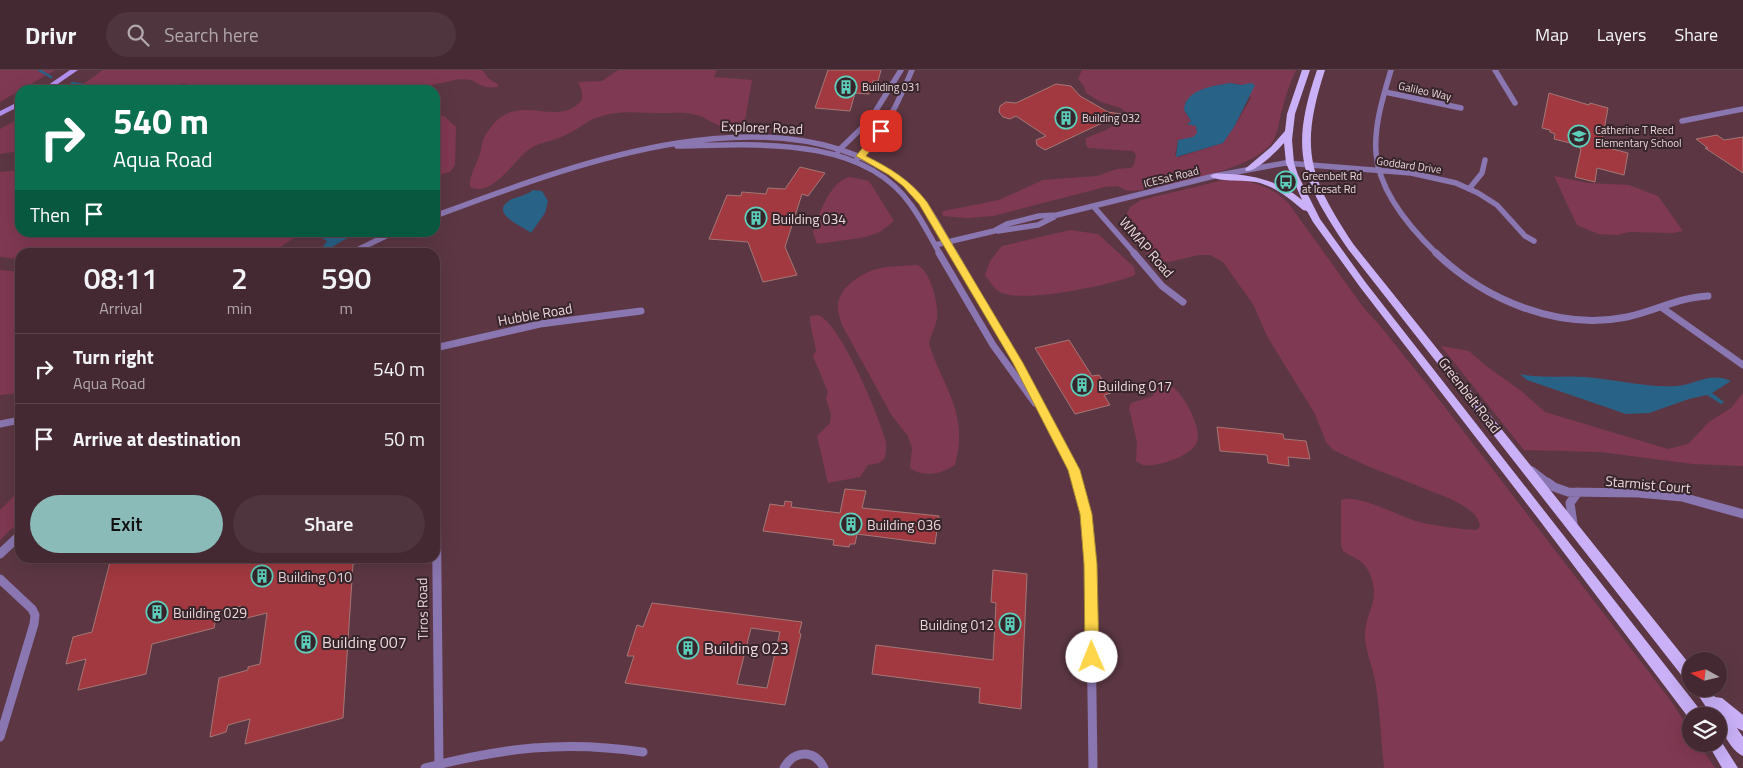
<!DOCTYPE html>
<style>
body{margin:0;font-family:"Titillium Web",sans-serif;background:#4f353e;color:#f1f3f6;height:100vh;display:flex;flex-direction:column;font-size:19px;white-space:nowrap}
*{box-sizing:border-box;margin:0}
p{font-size:16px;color:#b0a6ac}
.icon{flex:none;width:28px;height:28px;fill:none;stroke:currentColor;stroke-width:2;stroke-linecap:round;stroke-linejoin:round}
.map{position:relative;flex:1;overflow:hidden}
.panel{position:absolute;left:15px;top:178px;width:425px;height:315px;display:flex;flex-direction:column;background:#452932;border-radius:15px;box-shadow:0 5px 20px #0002,0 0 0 1px #5d454d}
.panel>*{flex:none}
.top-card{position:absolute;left:15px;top:15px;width:425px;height:152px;border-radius:15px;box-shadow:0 5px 20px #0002,0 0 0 1px #5d454d;background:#0b6e4f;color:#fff;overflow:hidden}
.needle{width:32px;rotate:278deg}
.fabs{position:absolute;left:1682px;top:582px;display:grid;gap:10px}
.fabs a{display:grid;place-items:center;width:45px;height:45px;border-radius:50%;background:#452932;box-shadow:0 5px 20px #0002,0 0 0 1px #5d454d;font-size:25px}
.pin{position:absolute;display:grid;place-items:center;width:42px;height:42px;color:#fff;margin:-21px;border-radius:10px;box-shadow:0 2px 8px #0006}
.me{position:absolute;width:55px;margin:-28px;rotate:359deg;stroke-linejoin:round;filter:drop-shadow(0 0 4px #0008)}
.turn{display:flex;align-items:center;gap:18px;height:105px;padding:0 15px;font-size:22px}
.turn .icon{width:65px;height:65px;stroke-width:2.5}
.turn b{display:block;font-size:35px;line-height:42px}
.then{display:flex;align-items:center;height:48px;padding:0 15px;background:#0003;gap:10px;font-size:19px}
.eta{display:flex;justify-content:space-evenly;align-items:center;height:85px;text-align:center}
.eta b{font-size:30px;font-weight:600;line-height:35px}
.button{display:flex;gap:10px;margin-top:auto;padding:10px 15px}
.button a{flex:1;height:58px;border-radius:30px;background:#8bbbb9;color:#111;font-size:20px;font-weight:600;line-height:58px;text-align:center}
.button a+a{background:#4f353e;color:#f1f3f6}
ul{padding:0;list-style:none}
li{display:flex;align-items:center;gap:15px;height:70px;padding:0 15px;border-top:1px solid #5d454d}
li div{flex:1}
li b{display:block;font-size:19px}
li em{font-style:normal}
header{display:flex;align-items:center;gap:30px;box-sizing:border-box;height:70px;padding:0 25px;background:#452932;border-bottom:1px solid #5d454d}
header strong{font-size:24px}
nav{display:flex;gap:28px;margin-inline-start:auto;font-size:18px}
.search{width:350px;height:45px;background:#4f353e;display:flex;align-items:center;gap:12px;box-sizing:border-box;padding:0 18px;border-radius:28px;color:#b0a6ac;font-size:19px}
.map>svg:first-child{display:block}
.green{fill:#803952;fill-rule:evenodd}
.water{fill:#296287}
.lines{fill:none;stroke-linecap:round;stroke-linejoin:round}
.stream{stroke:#296287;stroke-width:2.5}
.building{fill:#a33940;stroke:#a37776;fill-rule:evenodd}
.street-far2{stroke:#8a76b0;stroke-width:5.5}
.street-far1{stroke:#8a76b0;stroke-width:7}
.street{stroke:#8a76b0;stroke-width:9}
.secondary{fill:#b290ed;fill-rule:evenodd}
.primary{fill:#c9b0f7;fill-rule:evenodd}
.route{fill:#ffd54a;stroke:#a68a30}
.labels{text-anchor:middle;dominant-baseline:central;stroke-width:4;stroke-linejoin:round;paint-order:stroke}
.far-poi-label{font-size:11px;fill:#ecd5db;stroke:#36252a;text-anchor:start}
.far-street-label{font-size:11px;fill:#ecd5db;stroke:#36252a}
.street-label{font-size:14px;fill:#ecd5db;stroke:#36252a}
.poi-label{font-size:14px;fill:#ecd5db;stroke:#36252a;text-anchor:start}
.near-poi-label{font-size:16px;fill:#ecd5db;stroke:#36252a;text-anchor:start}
</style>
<header>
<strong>Drivr</strong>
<div class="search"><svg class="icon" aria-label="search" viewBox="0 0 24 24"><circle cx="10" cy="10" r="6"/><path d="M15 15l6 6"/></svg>Search here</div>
<nav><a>Map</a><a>Layers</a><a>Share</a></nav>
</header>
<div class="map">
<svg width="1743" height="698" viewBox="0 0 1743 698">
<rect width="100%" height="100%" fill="#5c3743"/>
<path class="green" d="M0,0H55L0,32Z
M103,0H482L489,9L499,15L497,17C483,18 482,16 472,10L460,9L408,20H205C190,12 177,10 163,20H75Z
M618,0H717L714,7L752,10L745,50C740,54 734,57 727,57C715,57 707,47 696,45C686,42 678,43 669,43C642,44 620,38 593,49C583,54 574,62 563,66C553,71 540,72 531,78C515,88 493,128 470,117C469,106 476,95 480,84C482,78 481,72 485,66C514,14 555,62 582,30V21L578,12L602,11Z
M1082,0H1296C1290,13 1285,26 1282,40C1279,49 1279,60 1274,69C1260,98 1173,114 1142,120L1128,121L1117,116L1105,117L993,146L967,148L943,146L942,142L944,141L999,130L1043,110L1097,106L1117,99L1131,98L1134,95L1136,85L1133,81L1088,78L1086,75V68L1106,60L1124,49L1125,42L1121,38L1101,32L1086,23L1084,16L1078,9ZM1230,13L1243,15L1251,28L1234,57L1223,73L1179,87L1175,85L1178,70L1193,67L1197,64L1196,56L1187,54L1191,51L1185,42V32C1197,20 1214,17 1230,13Z
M444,46L456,57L455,95L450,102L435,106V47Z
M20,48V81L0,84V59Z
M20,100V162L301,163L273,182H20V189L0,187V102Z
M1554,106L1588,113L1629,115L1658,126L1683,161L1672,163L1629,162L1617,165L1598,164L1577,155Z
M850,107L869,111L894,151L880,162L866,167L817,174L813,162C819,144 830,111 850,107Z
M1224,110C1247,108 1274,117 1289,134L1363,237L1381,257L1434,323L1671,631L1691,662V674H1699L1715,698H1384C1381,669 1380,639 1375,610C1372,595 1365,580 1365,565C1366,538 1382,533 1369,502C1363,489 1353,488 1343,481L1341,475V430C1358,423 1400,447 1419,452C1437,456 1458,459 1477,460L1480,456C1478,442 1462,435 1451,429L1365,395L1333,380L1326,372L1315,344L1267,266L1253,234L1223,192L1210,185H1199L1169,192L1153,190L1139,175L1126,155L1124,150L1130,137L1141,130Z
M1070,160L1098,164L1134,197L1135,205C1112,215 1021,234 1000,222C994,219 989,210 985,205L990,191L1002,176Z
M917,195C930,200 939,234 937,248C936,257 930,265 929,274C944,320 969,343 955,395C941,404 924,408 910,398L912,378L908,366L892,346L842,255C839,246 835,234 841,225C849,210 870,199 886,197C896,196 907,196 917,195Z
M0,200L20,202V323L0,325Z
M818,245C839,251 879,345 885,369C887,375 886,381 885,388L879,393L868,395L860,407L828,413L817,366L830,353L831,344L826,329L828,322L813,286L816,281C815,272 809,254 810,246Z
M1441,276L1469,281L1486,296L1520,320L1545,342L1668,379L1688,374L1709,352L1731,338L1743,323V396L1693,394L1600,382L1524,380Z
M1161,309C1166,312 1172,316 1176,320C1186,330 1202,358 1197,372C1192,386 1156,398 1143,395C1140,394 1138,392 1136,391L1137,372L1129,338L1131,333L1153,326L1155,312Z
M20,420V451L0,470V440Z"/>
<path class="water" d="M1230,13L1241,15L1251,13L1255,15L1234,57L1223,73L1176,87L1178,70L1193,67L1197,63L1196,56L1187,54L1191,51L1184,40C1185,19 1214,16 1230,13Z
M533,120L542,121L548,131L545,143L531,163C523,156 486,143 512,129C520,126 527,125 533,120Z
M354,162C351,168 334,174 326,182L320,181L327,171L322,168L328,163Z
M1520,304C1542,309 1563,305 1585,307C1614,309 1646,318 1676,316C1695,315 1710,301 1731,311L1712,323L1724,332L1721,334L1707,325L1689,329L1649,343L1626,344L1527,310Z"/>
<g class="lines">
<path class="stream" d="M39,0L51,7
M72,13L112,20"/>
</g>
<path class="building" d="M828,0H881L878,11H873L869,24L855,23L850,41L815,38Z
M1056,14L1071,16L1080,26L1108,42L1121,44L1045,80L1037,75L1036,70L1046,66L1016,46L1010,49L1003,47L999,42L1000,36L1006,32L1016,33Z
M1549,23L1589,35L1590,33L1608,38L1601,76L1628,83L1624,105L1597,98L1595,112L1575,107L1581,79L1579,78L1578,75L1554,69L1555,64L1550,62V60L1542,58Z
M1717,65L1724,70L1743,67V103L1705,78H1708L1696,69Z
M800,97L825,103L808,126L802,124L785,177L797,205L763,212L748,172L709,169L727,125L741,126L742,122L766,124L768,118L785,119Z
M1069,270L1092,306L1099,305L1111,323L1104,325L1110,335L1075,344L1035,278Z
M1217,357L1283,364L1284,369L1306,371L1310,389L1288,387L1289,396L1268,393L1267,385L1220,381Z
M845,419L866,421L862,438L939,446L935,474L857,464L855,474H850L849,477L833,475L834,470L763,461L770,434L784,436L785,431L792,432L791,437L840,443Z
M111,488H369L370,491L353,494L343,648L245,674L250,649L228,655L226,662L210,667L219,608L248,600V597L260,594L267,543L239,550L241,536L217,542L214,558L152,574L146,604L78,620L86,589L66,594L73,567L92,562Z
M993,500L1027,504L1021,639L979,633L980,618L872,604L876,575L993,590L996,533L991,532Z
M652,533L802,552L799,563L801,564L785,635L625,613L634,586H627L637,555L643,557ZM751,558L780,562L767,618L737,614Z"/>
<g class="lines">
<path class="street-far2" d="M1391,0C1383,27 1374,55 1376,83C1379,122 1410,158 1437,184
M1495,0L1515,33
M1385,22L1461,38
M1682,51L1743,39
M677,76C751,75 862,64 911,135C922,150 931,168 940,184
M838,81L870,50L901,0
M857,89C884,64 898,33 912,0
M1469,119L1482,103L1485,90
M1094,137L1135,184
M435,146C569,96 777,15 905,113C927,130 941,161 955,184
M998,161L1038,155L1054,147
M935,175L994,161L1007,154L1039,146L1057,145L1214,106L1285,93L1411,103L1456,113L1478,123L1497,135L1525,166L1534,171
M353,182L394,162"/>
<path class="street-far1" d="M939,183L993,275L1035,333
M954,183L1026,309L1067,385L1078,413
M1134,183L1162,216L1183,232
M1436,183C1485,230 1558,261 1627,247C1655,241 1680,227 1708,226
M1661,237L1743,295
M435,278L540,254L641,241
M435,319L436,413
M0,354L20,350
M1532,400L1549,413"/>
<path class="street" d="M436,412L439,698
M1078,412L1087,452L1090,483L1093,698
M1547,412L1554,417L1568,422L1638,423L1682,427L1743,444
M1573,454L1570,433L1578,422
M0,484L20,465
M0,509L32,539L35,545L34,554L0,667
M425,698C502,678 564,670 643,682
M784,698C794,680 814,679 824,698"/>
<path class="secondary" d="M70,0H78L49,20H41Z
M20,31V36L0,46V41Z"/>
<path class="primary" d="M1302,0H1310L1295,44L1292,70L1294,93L1298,105L1320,149L1366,213L1701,641L1703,646H1691V651L1540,451L1360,217L1313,152L1307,141L1303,140C1289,128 1274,116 1256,112C1244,110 1217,112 1210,106C1215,102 1222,104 1228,104C1256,105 1280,112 1302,130L1286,93L1284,73C1277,81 1256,102 1246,101L1245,99L1271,77L1285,61L1287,44Z
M1317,0H1325C1299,80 1309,107 1354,175L1691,596V612L1686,611L1348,179C1301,109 1289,82 1317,0Z
M1694,619H1709L1715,627L1722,628L1743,645V661L1737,658L1743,667V686C1731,681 1719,658 1719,646H1712Z
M1719,668L1738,698H1722L1708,674H1719Z"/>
</g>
<path class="route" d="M878,59L885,61L866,86C890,98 910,110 927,132L1023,293L1080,400L1092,444L1097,494L1099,587L1097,592L1092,593L1087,592L1085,587L1084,494L1080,444L1068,400L1013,293L919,134L903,116L889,105L856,86Z"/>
<defs>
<g id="building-ring" transform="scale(1.125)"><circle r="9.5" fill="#36252a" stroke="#5cceba" stroke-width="1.5"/><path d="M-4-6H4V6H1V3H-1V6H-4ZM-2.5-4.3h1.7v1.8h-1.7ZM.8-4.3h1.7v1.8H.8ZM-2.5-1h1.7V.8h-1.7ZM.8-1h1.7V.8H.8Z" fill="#5cceba"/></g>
<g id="school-ring" transform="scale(1.125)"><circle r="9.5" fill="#36252a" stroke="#5cceba" stroke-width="1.5"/><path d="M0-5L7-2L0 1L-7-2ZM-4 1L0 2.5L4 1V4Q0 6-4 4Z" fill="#5cceba"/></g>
<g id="bus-ring" transform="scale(1.125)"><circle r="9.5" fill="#36252a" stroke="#5cceba" stroke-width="1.5"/><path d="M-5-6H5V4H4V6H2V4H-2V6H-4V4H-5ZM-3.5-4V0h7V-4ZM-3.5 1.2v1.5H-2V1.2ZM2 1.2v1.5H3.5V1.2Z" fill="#5cceba"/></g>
</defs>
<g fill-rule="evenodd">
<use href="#building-ring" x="846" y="17"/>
<use href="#building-ring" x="1066" y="48"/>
<use href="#school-ring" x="1579" y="66"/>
<use href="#bus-ring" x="1286" y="112"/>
<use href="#building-ring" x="756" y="148"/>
<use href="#building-ring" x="1082" y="315"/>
<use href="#building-ring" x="851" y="454"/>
<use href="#building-ring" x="262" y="506"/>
<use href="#building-ring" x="157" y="542"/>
<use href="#building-ring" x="1010" y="554"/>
<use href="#building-ring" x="306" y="572"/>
<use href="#building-ring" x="688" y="578"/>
</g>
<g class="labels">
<g class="far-poi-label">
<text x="862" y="17">Building 031</text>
<text x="1082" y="48">Building 032</text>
<text x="1595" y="60">Catherine T Reed<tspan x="1595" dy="13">Elementary School</tspan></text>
<text x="1302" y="106">Greenbelt Rd<tspan x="1302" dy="13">at Icesat Rd</tspan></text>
</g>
<g class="far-street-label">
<text transform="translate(1425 21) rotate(12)">Galileo Way</text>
<text transform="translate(1409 95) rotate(8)">Goddard Drive</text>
<text transform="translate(1171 107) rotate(-14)">ICESat Road</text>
</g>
<g class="street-label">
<text transform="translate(762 57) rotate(2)">Explorer Road</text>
<text transform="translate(1147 177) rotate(49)">WMAP Road</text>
<text transform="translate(535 244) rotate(-10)">Hubble Road</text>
<text transform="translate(1470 325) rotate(52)">Greenbelt Road</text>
<text transform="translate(1648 414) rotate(5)">Starmist Court</text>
<text transform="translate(422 539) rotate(-91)">Tiros Road</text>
</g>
<g class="poi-label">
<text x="772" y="148">Building 034</text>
<text x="1098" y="315">Building 017</text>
<text x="867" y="454">Building 036</text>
<text x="278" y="506">Building 010</text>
<text x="173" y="542">Building 029</text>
<text x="994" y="554" text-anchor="end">Building 012</text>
</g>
<g class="near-poi-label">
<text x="322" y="572">Building 007</text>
<text x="704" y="578">Building 023</text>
</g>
</g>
</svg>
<div class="fabs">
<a><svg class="needle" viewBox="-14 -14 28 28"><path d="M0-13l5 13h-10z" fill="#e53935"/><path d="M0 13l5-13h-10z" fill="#b0a6ac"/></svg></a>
<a><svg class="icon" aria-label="layers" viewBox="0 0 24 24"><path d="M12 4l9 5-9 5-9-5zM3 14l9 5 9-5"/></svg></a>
</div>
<div class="pin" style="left:881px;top:61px;background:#d93025"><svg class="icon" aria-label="arrive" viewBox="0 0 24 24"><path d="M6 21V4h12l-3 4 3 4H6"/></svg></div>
<svg class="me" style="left:1092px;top:587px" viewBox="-20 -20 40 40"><circle r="19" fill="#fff"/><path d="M0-13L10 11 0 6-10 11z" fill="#ffd54a"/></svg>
<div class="top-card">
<div class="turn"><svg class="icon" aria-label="right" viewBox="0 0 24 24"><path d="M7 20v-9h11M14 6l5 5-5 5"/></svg><div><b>540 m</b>Aqua Road</div></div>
<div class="then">Then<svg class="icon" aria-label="arrive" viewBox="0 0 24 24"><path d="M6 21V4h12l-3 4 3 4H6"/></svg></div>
</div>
<section class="panel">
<div class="eta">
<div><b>08:11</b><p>Arrival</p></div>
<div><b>2</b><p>min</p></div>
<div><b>590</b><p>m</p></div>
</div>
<ul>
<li><svg class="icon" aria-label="right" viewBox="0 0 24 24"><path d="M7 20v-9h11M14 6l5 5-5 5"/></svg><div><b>Turn right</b><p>Aqua Road</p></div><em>540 m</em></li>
<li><svg class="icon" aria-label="arrive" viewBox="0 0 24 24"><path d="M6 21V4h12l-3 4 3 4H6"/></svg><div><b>Arrive at destination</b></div><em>50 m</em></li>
</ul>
<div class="button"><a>Exit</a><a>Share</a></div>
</section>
</div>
